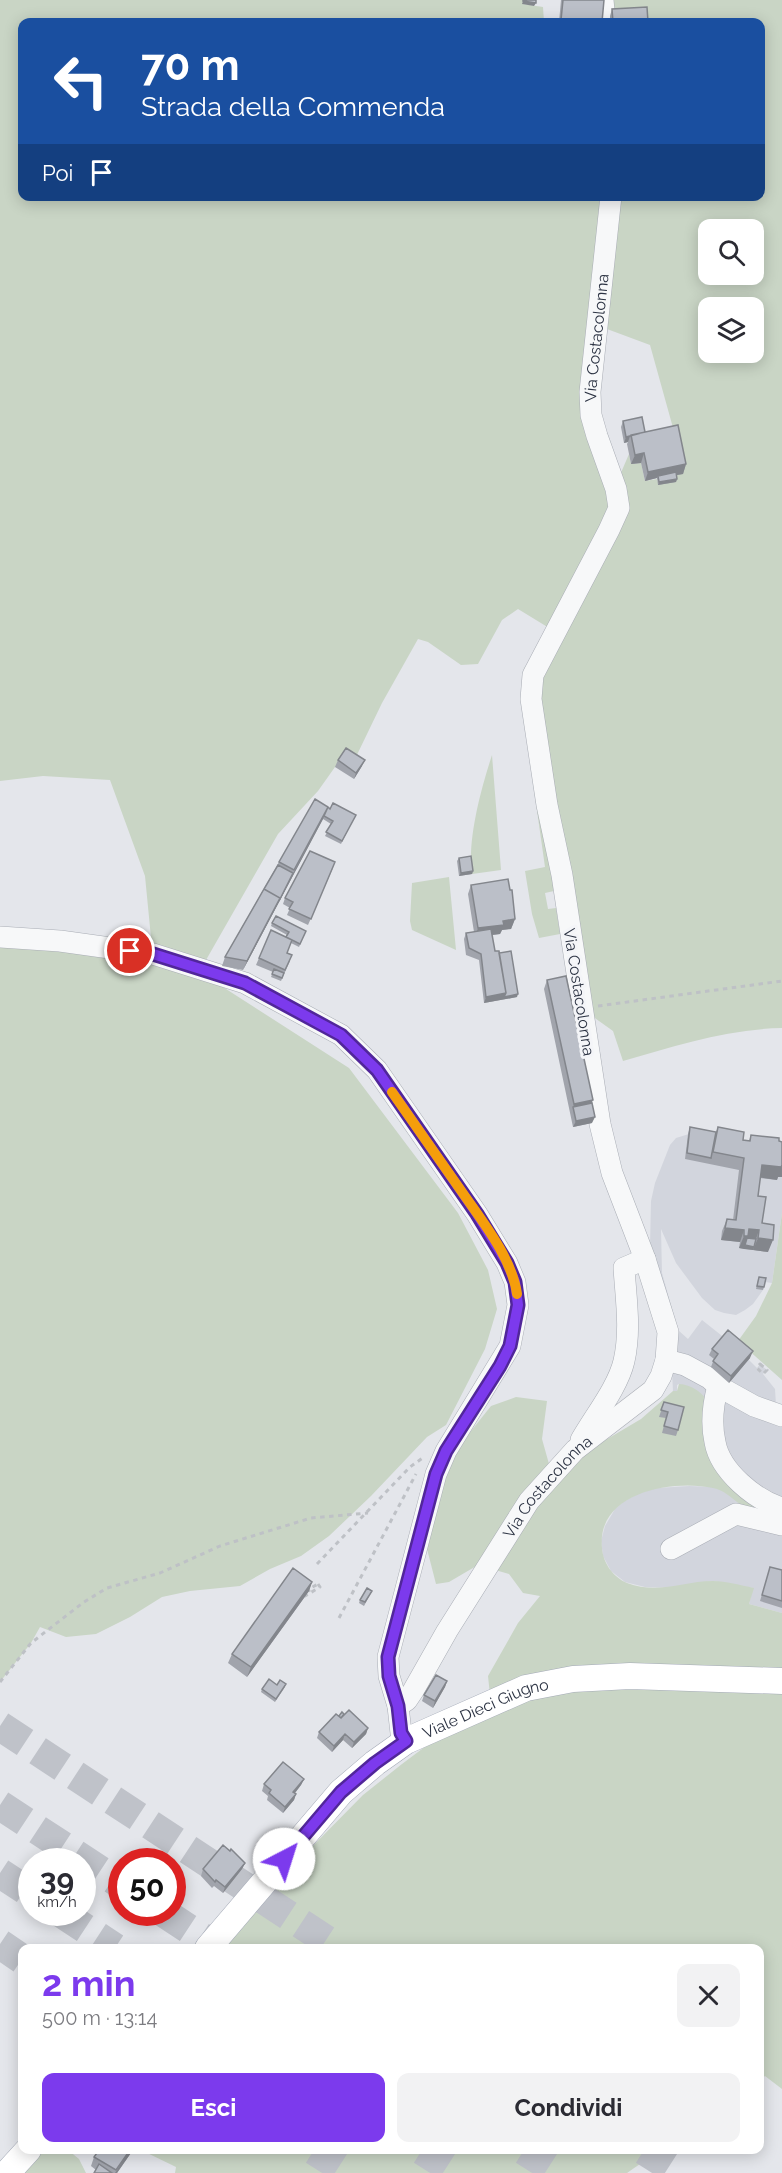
<!DOCTYPE html>
<html lang="it">
<meta charset="utf-8">
<style>
body{margin:0;font-family:Raleway,sans-serif;background:#f2f2f3;color:#2b2b33;height:100vh;display:flex;flex-direction:column;font-size:22px;white-space:nowrap}
*{box-sizing:border-box;margin:0}
p{font-size:20px;color:#7c7c81}
.icon{flex:none;width:33px;height:33px;fill:none;stroke:currentColor;stroke-width:2;stroke-linecap:round;stroke-linejoin:round}
.map{position:relative;flex:1;overflow:hidden}
.panel{position:absolute;left:18px;top:1944px;width:746px;height:210px;display:flex;flex-direction:column;background:#fff;border-radius:12px;box-shadow:0 3px 15px #0003}
.panel>*{flex:none}
.banner{position:absolute;left:18px;top:18px;width:747px;height:183px;border-radius:12px;box-shadow:0 3px 15px #0003;background:#1a4fa0;color:#fff;overflow:hidden}
.fabs{position:absolute;left:698px;top:219px;display:grid;gap:12px}
.fabs a{display:grid;place-items:center;width:66px;height:66px;border-radius:12px;background:#fff;box-shadow:0 3px 15px #0003;font-size:30px}
.speed{position:absolute;left:18px;top:1848px;display:flex;gap:12px;font-size:30px;font-weight:700;text-align:center}
.speed>*{display:grid;place-content:center;width:78px;height:78px;border-radius:50%;background:#fff;box-shadow:0 3px 15px #0003;line-height:1}
.speed small{font-size:15px;font-weight:400}
.speed .limit{border:9px solid #d22;background:#fff;color:#111}
.pin{position:absolute;display:grid;place-items:center;width:51px;height:51px;color:#fff;margin:-26px;border:3px solid #fff;border-radius:50%;box-shadow:0 2px 6px #0007}
.me{position:absolute;width:66px;margin:-33px;rotate:40deg;stroke-linejoin:round;filter:drop-shadow(0 0 4px #0008)}
.turn{display:flex;align-items:center;gap:21px;height:126px;padding:0 24px;font-size:27px}
.turn .icon{width:78px;height:78px;stroke-width:2.5}
.turn b{display:block;font-size:42px;line-height:51px}
.then{display:flex;align-items:center;height:57px;padding:0 24px;background:#0003;gap:12px;font-size:22px}
.round{display:grid;place-items:center;flex:none;width:63px;height:63px;border-radius:12px;background:#f2f2f3}
.headline{display:flex;align-items:center;justify-content:space-between;height:102px;padding:0 24px}
h1{font-size:36px;font-weight:700;line-height:45px;color:#7c3aed}
.action{display:flex;gap:12px;margin-top:auto;padding:12px 24px}
.action a{flex:1;height:69px;border-radius:12px;background:#7c3aed;color:#fff;font-size:24px;font-weight:700;line-height:69px;text-align:center}
.action a+a{background:#f2f2f3;color:#2b2b33}
.map>svg:first-child{display:block}
.built{fill:#d2d5dd}
.green{fill:#c9d5c5;fill-rule:evenodd}
.lines{fill:none;stroke-linecap:round;stroke-linejoin:round}
.highway-tunnel{stroke:#bfc2c9;stroke-width:30;stroke-dasharray:30 15;stroke-linecap:butt}
.minor-casing{stroke:#a9adb5;stroke-width:22}
.major-casing{stroke:#a4aab7;stroke-width:27}
.path{stroke:#bec1c6;stroke-width:3;stroke-dasharray:4.5 4.5;stroke-linecap:butt}
.minor{stroke:#f7f8f9;stroke-width:21}
.major{stroke:#fff;stroke-width:26}
.wall{fill:#a1a4ac}
.shaded-wall{fill:#83868c}
.building{fill:#bbbfc8;stroke:#83868c;stroke-width:1.5}
.route-casing{stroke:#51269a;stroke-width:15}
.route{stroke:#7c3aed;stroke-width:10}
.slow{stroke:#f59e0b;stroke-width:10}
.labels{text-anchor:middle;dominant-baseline:central;stroke-width:6;stroke-linejoin:round;paint-order:stroke}
.street-label{font-size:16px;fill:#2c3343;stroke:#f4f5f8}
</style>
<div class="map">
<svg width="782" height="2173" viewBox="0 0 782 2173">
<rect width="100%" height="100%" fill="#e4e6eb"/>
<path class="built" d="M689,1134L782,1152V1213L772,1283L765,1282L763,1290L753,1304L745,1310L736,1315L724,1313L715,1310L702,1298L676,1263L661,1229L662,1273L678,1330L688,1339L702,1320L750,1358L749,1360L757,1368L760,1364L767,1370L763,1374L775,1389L776,1405L782,1411V1514L771,1511L679,1384L677,1385V1391H673L671,1351L650,1247L651,1201L655,1183L670,1145L676,1138Z
M689,1486L713,1487L721,1490L782,1521V1613L749,1604L753,1588L713,1581L672,1588L645,1587L625,1582L611,1571L603,1556L601,1541L605,1526L615,1509L623,1502L639,1493L657,1488Z"/>
<path class="green" d="M0,0H523V4L543,7L544,22H22V196L607,197L586,377L620,475L629,454L631,464L641,463L645,481L657,479L659,485L675,475L682,473L675,435L650,345L607,329L618,197L760,196V22H646L610,16L609,0H782V1028C727,1029 675,1046 623,1061L613,1031L592,1016L531,699L554,631L518,609L502,620L478,664L461,665L428,642L418,639L382,703L354,761L335,767L318,791L278,834L206,960L152,948L145,876L110,780L43,776L0,781ZM708,230H753V274H708ZM708,308H753V352H708Z
M524,666L543,822L554,891L545,893L548,909L556,908L560,934L539,938L532,914L525,871L545,867L523,712Z
M492,755L501,870L472,874C467,840 481,789 492,755Z
M449,877L456,950L412,930L410,921L412,883Z
M0,937L153,954L212,980L349,1068L458,1213L488,1270L497,1309L485,1349L446,1425L427,1437L371,1496L329,1536L301,1556L270,1569L240,1586L190,1591L162,1597L130,1617L96,1634L66,1637L40,1627L31,1643L0,1682Z
M782,1213V1380L738,1341L756,1316L772,1283Z
M679,1384C692,1385 700,1391 708,1401L707,1429L771,1511C762,1509 748,1509 740,1504C731,1498 724,1490 713,1488C673,1479 596,1492 602,1548C603,1563 613,1577 627,1583C658,1595 683,1581 713,1581C726,1581 740,1585 754,1588L749,1604L782,1613V1668L736,1669L667,1664L574,1670L490,1695L488,1676L518,1623L540,1596L523,1593L509,1574L478,1565L449,1582L436,1584L426,1545L443,1485L459,1446L491,1406L516,1397L547,1401L542,1439L549,1464L582,1454L641,1419L673,1391H677Z
M562,1686L782,1691V2089L765,2076L759,2081V1948H222L297,1862L363,1795L402,1764L430,1743Z
M34,2150H68L79,2159L86,2173H14Z
M141,2150H660L627,2173H175L176,2167Z"/>
<g class="lines">
<path class="highway-tunnel" d="M0,1726L338,1948
M0,1805L122,1885
M0,1873L32,1894
M60,1912L115,1948
M163,1912L218,1948
M0,1944L22,1959
M314,2150L350,2173
M422,2150L458,2173
M524,2150L560,2173
M644,2150L680,2173"/>
<g class="minor-casing">
<g id="minor">
<path d="M603,0L605,22"/>
<path d="M0,937L60,941L153,954L245,983L341,1035L377,1070L477,1214L507,1263L515,1282L518,1305L510,1346L446,1451L436,1474L388,1657L389,1676L398,1706L401,1733L406,1741"/>
<path d="M666,1360L685,1365L709,1378L718,1386L754,1406L782,1416"/>
<path d="M718,1386C713,1404 711,1424 715,1442C720,1471 755,1500 782,1508"/>
<path d="M581,1440C594,1417 618,1387 624,1361C631,1330 626,1299 624,1268L645,1259"/>
<path d="M671,1549L736,1514L782,1525"/>
<path id="s1" d="M398,1706L407,1700L413,1691L447,1631L529,1501L575,1450L653,1390L661,1376L666,1360L668,1332L645,1259L612,1173L600,1124L562,875L547,805L531,699L533,675L609,530L619,508L616,489L597,436L591,415L590,392L611,196"/>
</g>
</g>
<g class="major-casing">
<g id="major">
<path id="s2" d="M208,1948L341,1792L375,1763L406,1741L526,1688L573,1679L630,1676L782,1681"/>
<path d="M7,2173L28,2150"/>
</g>
</g>
<path class="path" d="M598,1006L782,981
M760,1364L767,1370L763,1374L757,1368Z
M317,1564L410,1467L424,1457
M318,1584L320,1587L305,1596L309,1591L307,1590Z
M339,1618L416,1474
M0,1682L31,1643L84,1602L107,1588L160,1573L220,1546L311,1518L368,1513"/>
<use href="#minor" class="minor"/>
<use href="#major" class="major"/>
</g>
<path class="wall" d="M561,0H604L602,22H559Z
M612,9L648,22H610V16Z
M623,421L645,432L686,464L683,474L677,475V479L676,482L658,485L657,478L645,481L641,463L631,464L627,444L628,442L624,443L621,427Z
M338,760L362,766L354,779L335,767Z
M330,809L354,818L341,844L325,836L331,824L323,819L243,970L222,966L225,957L279,862Z
M459,858L473,871L472,874L459,876L457,861Z
M333,868L308,925L287,915L290,908L283,904L285,898Z
M471,885L515,919L511,929L502,930L500,934L492,935L495,951L499,953L517,997L484,1003L479,960L466,955L464,939L466,933L474,932L468,894Z
M272,923L306,931L299,947L291,943L287,953L290,961L281,981L271,977L273,972L256,965L259,958L286,937L287,935L271,926Z
M547,980L592,1103V1123L573,1127L544,989Z
M690,1127L716,1132L718,1127L743,1140L749,1141L751,1135L778,1177L777,1180L760,1178L758,1196L768,1252L739,1248L740,1242L721,1240L722,1231L727,1219L733,1220L739,1170L685,1159L688,1134Z
M758,1280L764,1287L763,1290L756,1289Z
M712,1349L750,1358L729,1383L711,1367L714,1359L709,1355Z
M664,1402L678,1430L676,1436L662,1433L666,1418L659,1417Z
M770,1567L782,1570V1608L760,1601Z
M312,1582L309,1591L247,1677L228,1663L232,1654Z
M372,1591L364,1606L359,1603L360,1600Z
M447,1681L445,1687L433,1708L422,1701L424,1695Z
M277,1685L285,1687L275,1702L261,1692L262,1689Z
M344,1714L368,1728L366,1734L352,1748L343,1740L332,1752L317,1738L319,1732L339,1716Z
M304,1779L301,1785L295,1793L296,1794L294,1800L283,1813L267,1800L268,1796L262,1791L264,1784Z
M245,1863L242,1869L223,1893L214,1886L212,1888L201,1876L203,1869Z
M99,2150H133L117,2173H94L96,2170L91,2166L94,2157Z"/>
<path class="shaded-wall" d="M523,1L536,3L534,6L522,4Z
M561,20L586,22H561Z
M630,436L628,442L624,443L626,437Z
M644,453L641,463L631,464L635,455Z
M686,464L683,474L659,478L658,476L657,478L645,481L648,472Z
M677,479L676,482L658,485L659,482Z
M365,760L362,766L354,779L356,773Z
M328,807L323,819L243,970L247,961Z
M473,871L472,874L459,876L461,873Z
M515,919L511,929L502,930L500,934L475,937L478,928L503,921Z
M506,993L518,994L517,997L484,1003L486,997Z
M593,1100L589,1109L573,1107L574,1104Z
M595,1117L592,1123L573,1127L576,1121Z
M762,1165H782V1177H778L777,1180L757,1177Z
M725,1228L744,1230L740,1242L721,1240Z
M749,1229L759,1230L755,1242H746L744,1249L739,1248L744,1236Z
M758,1238L773,1240L768,1252L753,1250Z
M745,1245L754,1247L753,1250L744,1249Z
M753,1351L750,1358L729,1383L731,1376Z
M312,1582L309,1591L247,1677L251,1667Z
M447,1681L445,1687L433,1708L435,1701Z
M368,1728L366,1734L352,1748L354,1742Z
M345,1734L343,1740L332,1752L334,1746Z
M304,1779L301,1785L291,1798L293,1792Z
M296,1794L294,1800L283,1813L285,1807Z
M245,1863L242,1869L223,1893L225,1887Z
M130,2150H133L117,2173H115Z"/>
<path class="building" d="M523,0H536V3L523,1Z
M563,0H604L602,22H586L561,20Z
M647,7L648,22H613L612,9Z
M642,417L645,432L626,437L623,421Z
M678,425L686,464L648,472L644,453L635,455L631,435Z
M676,472L677,479L659,482L658,476Z
M346,748L365,760L356,773L338,760Z
M315,799L328,807L294,870L279,862Z
M333,803L356,815L342,841L326,832L333,821L324,816L328,807L330,809Z
M310,851L335,862L311,919L289,909L293,902L285,898Z
M471,856L473,871L461,873L459,858Z
M278,865L293,873L279,901L280,898L264,889Z
M508,879L510,890H512L515,919L503,921L504,925L478,928L471,885Z
M264,889L280,898L247,961L225,957Z
M276,916L306,931L300,944L286,937L289,932L272,923Z
M491,929L495,951H499L506,993L486,997L481,954L469,948L466,933Z
M271,930L292,940L287,953L292,955L285,970L259,958Z
M511,951L518,994L504,997L506,993L499,953Z
M274,969L284,973L282,978L272,974Z
M566,976L593,1100L574,1104L547,980Z
M592,1103L595,1117L576,1121L573,1107Z
M690,1127L716,1132L711,1158L687,1153Z
M718,1127L744,1132L743,1140L750,1141L751,1135L779,1138V1141L782,1142V1165L781,1167L762,1165L758,1196L766,1197L762,1223L774,1225L773,1240L758,1238L759,1230L749,1229L748,1236H744V1230L725,1228L727,1219L736,1220L744,1158L713,1152Z
M747,1238L756,1239L754,1247L745,1245Z
M759,1277L766,1278L764,1287L757,1286Z
M728,1330L753,1351L731,1376L713,1361L718,1354L712,1349Z
M664,1402L684,1407L678,1430L664,1426L668,1412L661,1410Z
M770,1567L782,1570V1601L762,1595Z
M293,1568L312,1582L251,1667L232,1654Z
M367,1588L372,1591L365,1602L360,1600Z
M436,1675L447,1681L435,1701L424,1695Z
M269,1679L277,1685L280,1680L286,1684L276,1699L262,1689Z
M349,1710L368,1728L354,1742L345,1734L334,1746L319,1732L336,1714L341,1718Z
M342,1712L344,1714L341,1718L339,1716Z
M283,1762L304,1779L293,1792L296,1794L285,1807L269,1793L271,1790L264,1784Z
M223,1845L230,1851L231,1849L245,1863L225,1887L216,1880L215,1882L203,1869Z
M99,2150H130L116,2170L94,2157Z
M99,2164L112,2173H94Z"/>
<g class="lines">
<g class="route-casing">
<path id="route" d="M130,951L153,954L245,983L341,1035L377,1070L477,1214L507,1263L515,1282L518,1305L510,1346L500,1366L446,1451L436,1474L388,1657L389,1676L398,1706L401,1733L406,1741L375,1763L341,1792L284,1859"/>
</g>
<use href="#route" class="route"/>
<path class="slow" d="M392,1092C416,1126 439,1159 462,1192C482,1221 512,1258 517,1294"/>
</g>
<g class="labels">
<g class="street-label">
<text stroke="none"><textPath href="#s1" startOffset="1509">Via Costacolonna</textPath></text>
<text transform="translate(579 992) rotate(81)">Via Costacolonna</text>
<text stroke="none"><textPath href="#s1" startOffset="267">Via Costacolonna</textPath></text>
<text stroke="none"><textPath href="#s2" startOffset="374">Viale Dieci Giugno</textPath></text>
</g>
</g>
</svg>
<div class="fabs">
<a><svg class="icon" aria-label="search" viewBox="0 0 24 24"><circle cx="10" cy="10" r="6"/><path d="M15 15l6 6"/></svg></a>
<a><svg class="icon" aria-label="layers" viewBox="0 0 24 24"><path d="M12 4l9 5-9 5-9-5zM3 14l9 5 9-5"/></svg></a>
</div>
<div class="speed"><div>39<small>km/h</small></div><div class="limit">50</div></div>
<div class="pin" style="left:130px;top:951px;background:#d93025"><svg class="icon" aria-label="arrive" viewBox="0 0 24 24"><path d="M6 21V4h12l-3 4 3 4H6"/></svg></div>
<svg class="me" style="left:284px;top:1859px" viewBox="-20 -20 40 40"><circle r="19" fill="#fff"/><path d="M0-13L10 11 0 6-10 11z" fill="#7c3aed"/></svg>
<div class="banner">
<div class="turn"><svg class="icon" aria-label="left" viewBox="0 0 24 24"><path d="M17 20v-9H6M10 6l-5 5 5 5"/></svg><div><b>70 m</b>Strada della Commenda</div></div>
<div class="then">Poi<svg class="icon" aria-label="arrive" viewBox="0 0 24 24"><path d="M6 21V4h12l-3 4 3 4H6"/></svg></div>
</div>
<section class="panel">
<div class="headline"><div><h1>2 min</h1><p>500 m · 13:14</p></div><a class="round"><svg class="icon" aria-label="close" viewBox="0 0 24 24"><path d="M6 6l12 12M18 6L6 18"/></svg></a></div>
<div class="action"><a>Esci</a><a>Condividi</a></div>
</section>
</div>
